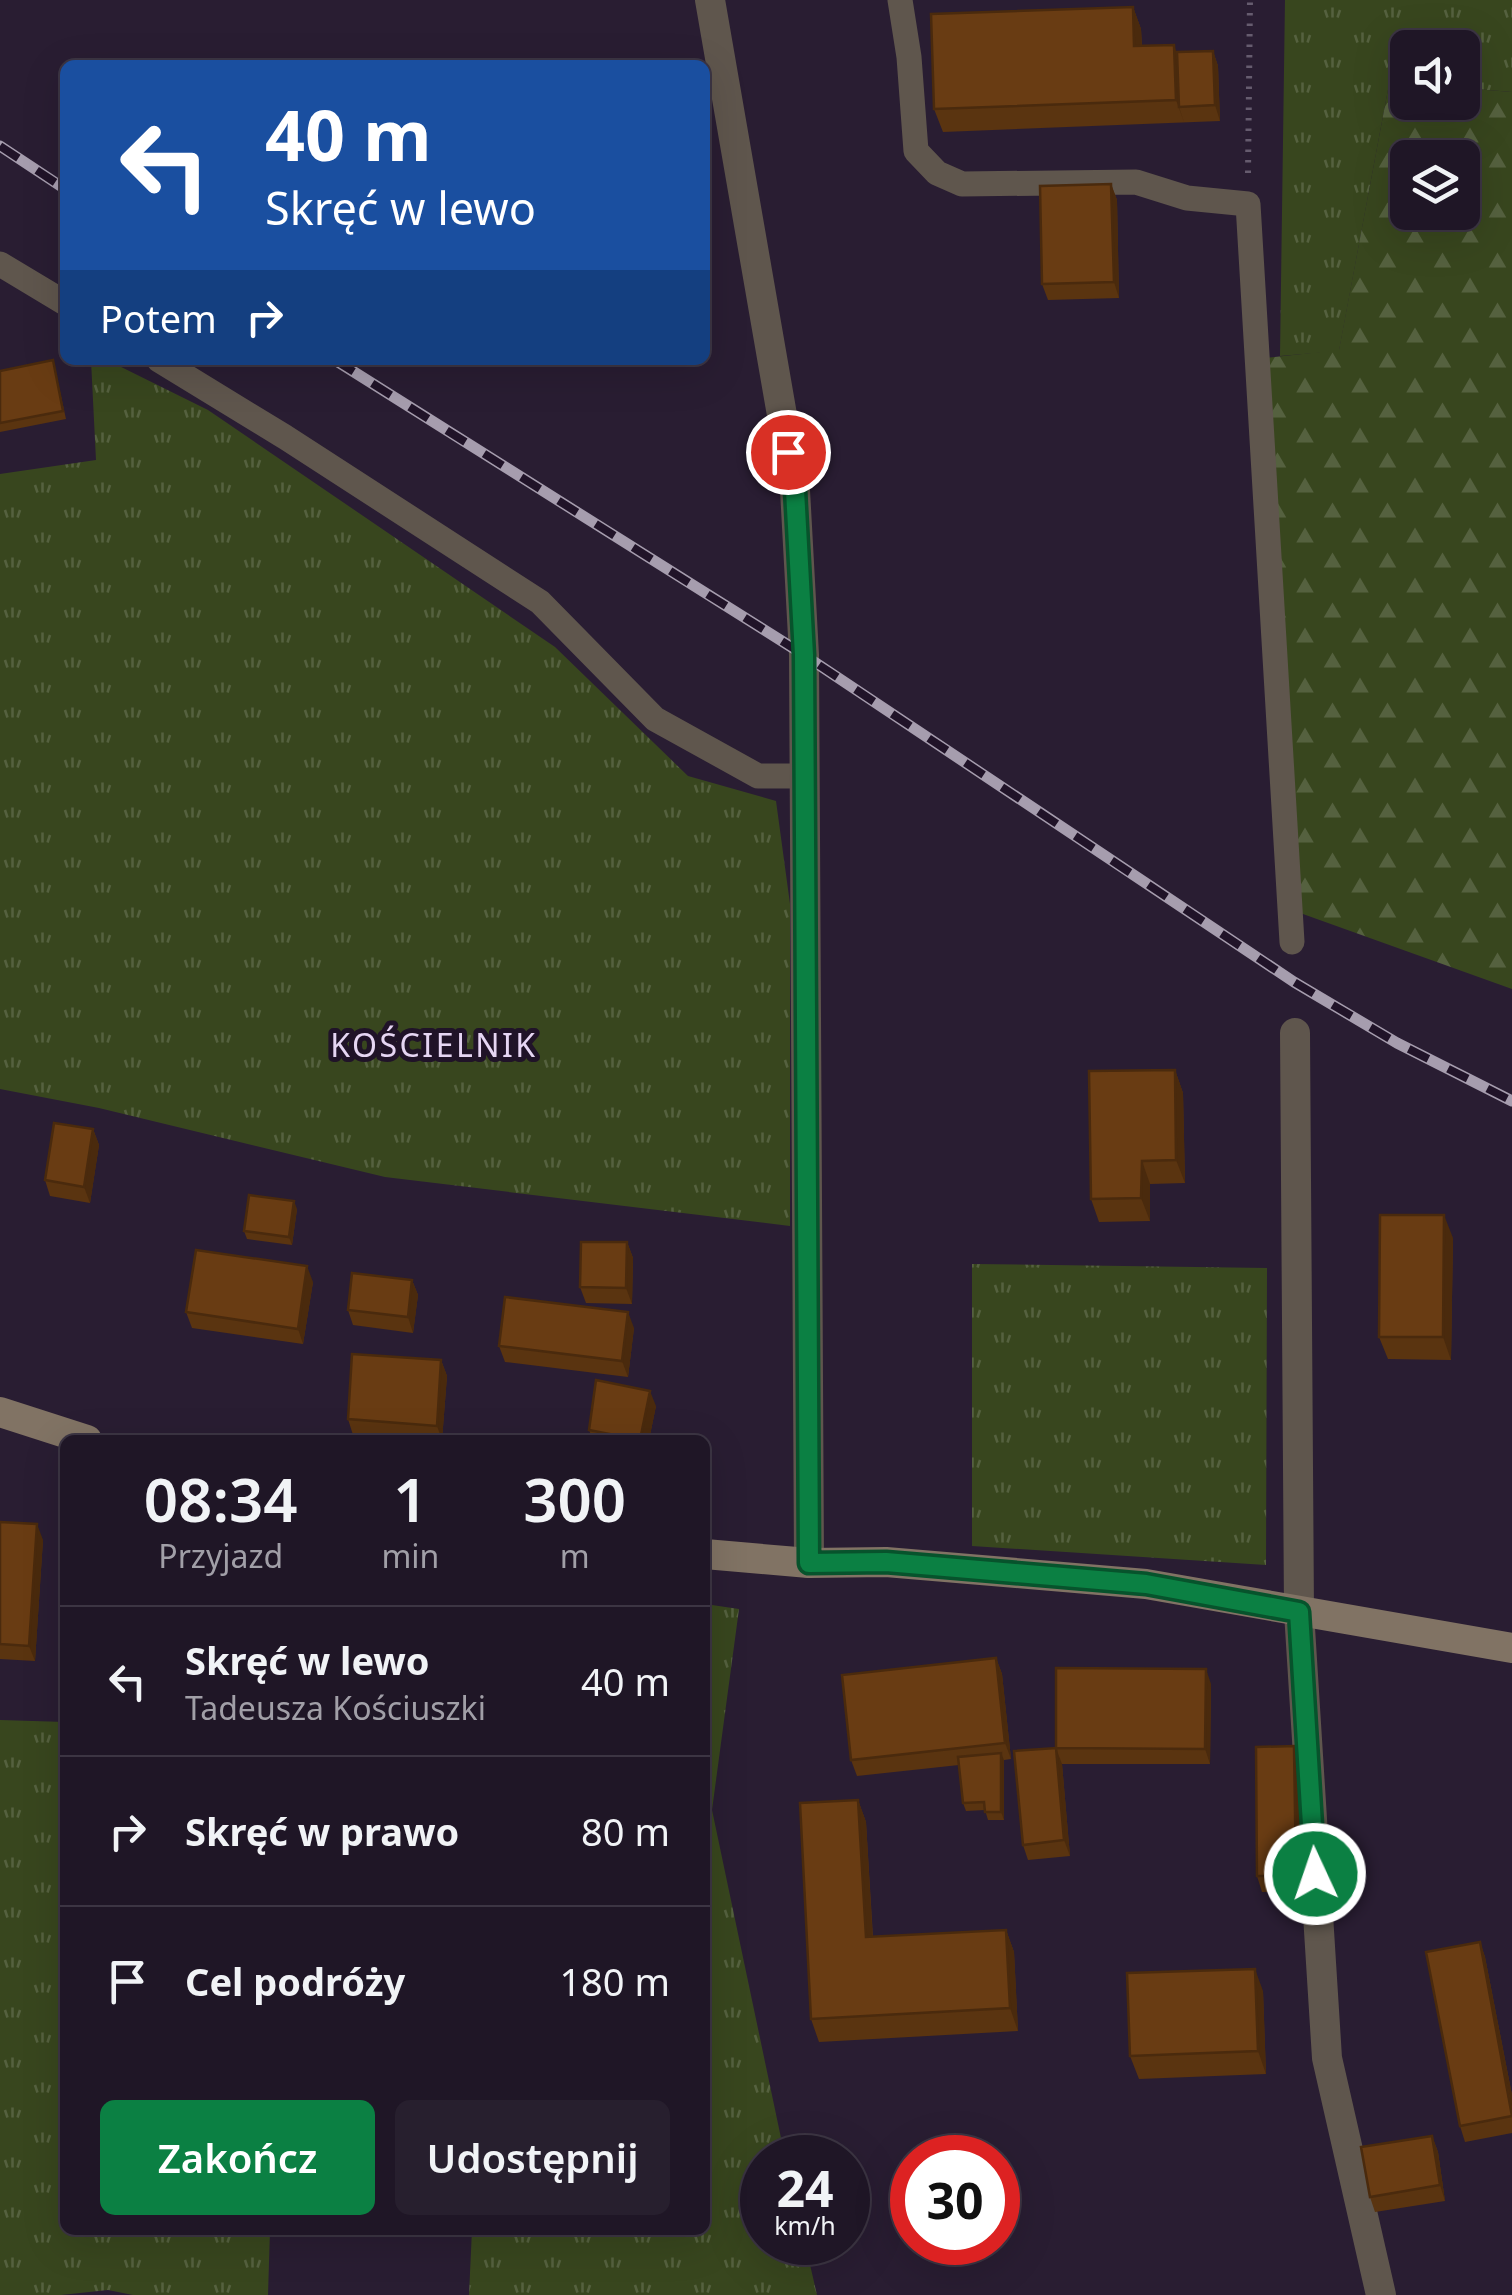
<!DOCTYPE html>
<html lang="pl">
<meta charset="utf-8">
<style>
body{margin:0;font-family:"Noto Sans",sans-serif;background:#271f2e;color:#f1f3f6;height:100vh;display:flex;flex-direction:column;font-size:38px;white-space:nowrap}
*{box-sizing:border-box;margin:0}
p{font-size:32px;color:#a19fa7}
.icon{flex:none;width:55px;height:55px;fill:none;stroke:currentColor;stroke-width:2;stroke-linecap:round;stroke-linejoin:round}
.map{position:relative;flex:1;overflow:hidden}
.sheet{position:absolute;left:60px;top:1435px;width:650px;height:800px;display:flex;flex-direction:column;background:#1f1626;border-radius:15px;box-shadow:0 10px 40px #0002,0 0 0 2px #3c3543}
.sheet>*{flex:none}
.banner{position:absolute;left:60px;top:60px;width:650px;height:305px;border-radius:15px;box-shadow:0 10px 40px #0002,0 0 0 2px #3c3543;background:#1a4fa0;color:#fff;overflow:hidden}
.tools{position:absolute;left:1390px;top:30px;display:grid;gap:20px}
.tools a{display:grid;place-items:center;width:90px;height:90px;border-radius:15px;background:#1f1626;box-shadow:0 10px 40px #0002,0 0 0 2px #3c3543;font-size:50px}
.speed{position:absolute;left:740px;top:2135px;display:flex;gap:20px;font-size:50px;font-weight:700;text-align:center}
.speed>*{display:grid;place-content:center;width:130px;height:130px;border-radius:50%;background:#1f1626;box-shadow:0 10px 40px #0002,0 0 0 2px #3c3543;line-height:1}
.speed small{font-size:25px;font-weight:400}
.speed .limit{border:15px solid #d22;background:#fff;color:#111}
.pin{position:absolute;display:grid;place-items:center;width:85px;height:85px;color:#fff;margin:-42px;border:5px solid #fff;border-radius:50%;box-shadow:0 2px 10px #0007}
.me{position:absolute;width:110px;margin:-55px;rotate:357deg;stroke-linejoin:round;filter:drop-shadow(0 0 8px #0008)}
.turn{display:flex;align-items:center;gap:35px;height:210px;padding:0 40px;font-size:45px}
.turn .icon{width:130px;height:130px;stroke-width:2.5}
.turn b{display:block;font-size:70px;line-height:85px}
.then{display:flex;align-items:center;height:95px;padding:0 40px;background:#0003;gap:20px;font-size:38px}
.eta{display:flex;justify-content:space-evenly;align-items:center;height:170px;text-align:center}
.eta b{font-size:60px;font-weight:600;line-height:70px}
.primary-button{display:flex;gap:20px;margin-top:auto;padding:20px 40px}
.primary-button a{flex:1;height:115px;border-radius:15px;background:#0b8043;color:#fff;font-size:40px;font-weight:600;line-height:115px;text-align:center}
.primary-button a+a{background:#271f2e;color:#f1f3f6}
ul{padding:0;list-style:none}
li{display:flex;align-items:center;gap:30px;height:150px;padding:0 40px;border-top:2px solid #3c3543}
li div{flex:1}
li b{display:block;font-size:38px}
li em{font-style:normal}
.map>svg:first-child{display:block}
.grass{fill:url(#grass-tufts)}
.forest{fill:url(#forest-firs);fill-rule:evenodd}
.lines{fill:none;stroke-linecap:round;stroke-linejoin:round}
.path{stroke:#665c6f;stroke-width:6;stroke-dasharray:2.5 8;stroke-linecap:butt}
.lane{stroke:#5f564d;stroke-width:25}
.street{stroke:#5f564d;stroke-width:30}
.secondary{stroke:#817364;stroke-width:30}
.rail-casing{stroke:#a69dae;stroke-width:11}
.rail{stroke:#201328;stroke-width:8;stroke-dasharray:22;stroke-linecap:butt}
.wall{fill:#5a3410}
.shaded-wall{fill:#4a2a0d}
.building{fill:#693c13;stroke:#4a2a0d;stroke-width:2.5}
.route-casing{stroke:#07532c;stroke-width:25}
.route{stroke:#0b8043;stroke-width:18}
.labels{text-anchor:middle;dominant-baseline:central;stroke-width:10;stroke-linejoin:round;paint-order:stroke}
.quarter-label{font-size:32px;letter-spacing:2.5px;fill:#e6d6f3;stroke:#201328}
</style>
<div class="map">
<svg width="1512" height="2295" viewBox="0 0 1512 2295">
<defs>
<pattern id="grass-tufts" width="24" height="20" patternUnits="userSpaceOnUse" patternTransform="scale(2.5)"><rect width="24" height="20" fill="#38461e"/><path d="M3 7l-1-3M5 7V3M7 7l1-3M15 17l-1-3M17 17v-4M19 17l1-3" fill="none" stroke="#55613f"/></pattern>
<pattern id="forest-firs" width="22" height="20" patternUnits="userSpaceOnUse" patternTransform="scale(2.5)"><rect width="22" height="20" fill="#38461e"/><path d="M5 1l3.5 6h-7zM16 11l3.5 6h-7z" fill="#55613f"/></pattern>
</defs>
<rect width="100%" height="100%" fill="#291d32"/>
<path class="grass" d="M1285,0H1512V92L1463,88L1462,48H1408L1407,85L1389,84L1339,351L1280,356Z
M91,360H107L208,410L555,647L688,776L776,801L790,904V1226L385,1177L99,1108L0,1089V474L96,460Z
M972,1264L1267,1268L1266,1565L972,1546Z
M705,1604L739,1609L712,1810L785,2157L762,2158V2242L805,2243L817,2295H469L472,2230H705Z
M0,1720L65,1722V2230H270L268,2295H133L108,2290L61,2295H0Z"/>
<path class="forest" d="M1389,84L1407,85L1408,102H1462L1463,88L1512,92V989L1289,909L1257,359L1339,350ZM1408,158H1462V212H1408Z"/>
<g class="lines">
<path class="path" d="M1248,173L1250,0"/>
<path class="lane" d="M900,0L909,57L916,151L937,173L962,184L1136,182L1187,198L1248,204L1292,942
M0,264L65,303
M159,360L285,437L540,602L655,719L758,776H805"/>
<path class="street" d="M710,0L795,490L804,655L809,1563
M1295,1033L1299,1612L1327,2058L1381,2295"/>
<path class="secondary" d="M0,1412L87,1440
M705,1554L809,1563L886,1562L1146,1584L1512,1648"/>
<g class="rail-casing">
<path id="rail" d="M0,146L65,189
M335,360L804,655L1294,982L1397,1043L1512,1101"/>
</g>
<use href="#rail" class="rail"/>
</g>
<path class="wall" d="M1133,7L1141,29L1142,46L1177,52L1213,51L1218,66L1220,121L943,132L934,109Z
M1111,184L1117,200L1119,298L1048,300L1042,284Z
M53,360L66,419L0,432V371Z
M1175,1070L1183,1093L1185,1183L1150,1184V1221L1099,1222L1091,1199Z
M93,1129L99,1145L90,1203L50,1196L45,1180Z
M297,1209L292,1245L247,1239L244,1231Z
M1453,1238L1451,1360L1388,1359L1379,1337Z
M627,1242L633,1258L632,1304L586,1303L580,1287Z
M412,1280L418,1295L413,1333L353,1325L348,1310Z
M313,1282L303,1344L192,1328L186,1312Z
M634,1328L628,1377L505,1362L499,1346Z
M441,1360L447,1376L442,1440H417L353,1435L348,1419Z
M656,1406L649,1440H593L589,1430Z
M0,1522L43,1540L35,1661L0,1659Z
M996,1658L1002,1674L1011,1759L1004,1760V1820H988L985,1810L966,1811L963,1803L959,1765L857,1776L851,1760Z
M1211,1684L1210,1764H1062L1056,1748Z
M1056,1748L1062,1764L1070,1856L1028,1860L1023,1845Z
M1300,1762L1301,1891L1262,1892L1257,1876Z
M858,1800L866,1822L873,1937L1006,1930L1014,1952L1018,2031L819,2042L811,2019Z
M1480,1942L1485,1957L1512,2095V2133L1465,2142L1460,2126Z
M1263,1991L1266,2074L1139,2079L1130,2056Z
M1432,2136L1438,2152L1445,2201L1375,2212L1370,2197Z"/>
<path class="shaded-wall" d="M1133,7L1141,29L1143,69L1134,46Z
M1174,45L1182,68L1179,107L1184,122L1176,100Z
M1213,51L1218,66L1220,121L1215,105Z
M1111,184L1117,200L1119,298L1114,282Z
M1175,1070L1183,1093L1185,1183L1176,1160Z
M93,1129L99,1145L90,1203L84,1187Z
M1142,1161L1150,1184V1221L1141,1198Z
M294,1201L297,1209L292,1245L289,1237Z
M1444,1215L1453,1238L1451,1360L1443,1337Z
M627,1242L633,1258L632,1304L626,1288Z
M307,1266L313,1282L303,1344L298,1329Z
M412,1280L418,1295L413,1333L408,1317Z
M628,1312L634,1328L628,1377L622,1361Z
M441,1360L447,1376L442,1440L437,1426Z
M650,1391L656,1406L649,1440H640Z
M37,1524L43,1540L35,1661L29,1646Z
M996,1658L1002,1674L1011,1759L1005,1743Z
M1206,1669L1211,1684L1210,1764L1205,1749Z
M1294,1746L1300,1762L1301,1891L1296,1876Z
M1056,1748L1062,1764L1070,1856L1064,1840Z
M1001,1753L1004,1760V1820L1001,1812Z
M858,1800L866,1822L874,1960L866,1937Z
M1006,1930L1014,1952L1018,2031L1010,2008Z
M1480,1942L1485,1957L1512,2095V2109Z
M1255,1969L1263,1991L1266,2074L1258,2051Z
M1432,2136L1438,2152L1445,2201L1440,2185Z"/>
<path class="building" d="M1133,7L1134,46L1174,45L1176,100L934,109L931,14Z
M1213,51L1215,105L1179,107L1177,52Z
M1111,184L1114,282L1042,284L1040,186Z
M53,360L63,411L0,423V371Z
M1175,1070L1176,1160L1142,1161L1141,1198L1091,1199L1089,1071Z
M54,1123L93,1129L84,1187L45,1180Z
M249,1195L294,1201L289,1237L244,1231Z
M1380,1215H1444L1443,1337H1379Z
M581,1242H627L626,1288L580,1287Z
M196,1250L307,1266L298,1329L186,1312Z
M352,1273L412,1280L408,1317L348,1310Z
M505,1297L628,1312L622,1361L499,1346Z
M352,1354L441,1360L437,1426L348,1419Z
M596,1380L650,1391L640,1440L589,1430Z
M0,1522L37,1524L29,1646L0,1644Z
M996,1658L1005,1743L851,1760L842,1675Z
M1056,1668L1206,1669L1205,1749L1056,1748Z
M1294,1746L1296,1876H1257L1256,1747Z
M1056,1748L1064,1840L1023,1845L1014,1751Z
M1001,1753V1812H985L984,1802L963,1803L958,1757Z
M858,1800L866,1937L1006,1930L1010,2008L811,2019L800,1803Z
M1480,1942L1512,2116L1460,2126L1426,1952Z
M1255,1969L1258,2051L1130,2056L1127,1973Z
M1432,2136L1440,2185L1370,2197L1361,2147Z"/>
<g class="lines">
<g class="route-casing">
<path id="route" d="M788,452L795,490L804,655L809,1563L886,1562L1146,1584L1299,1612L1315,1874"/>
</g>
<use href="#route" class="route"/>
</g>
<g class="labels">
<g class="quarter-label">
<text x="434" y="1044">KOŚCIELNIK</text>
</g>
</g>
</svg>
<div class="tools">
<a><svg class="icon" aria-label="sound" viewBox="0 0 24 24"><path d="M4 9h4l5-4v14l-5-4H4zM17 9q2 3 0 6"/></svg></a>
<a><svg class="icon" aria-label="layers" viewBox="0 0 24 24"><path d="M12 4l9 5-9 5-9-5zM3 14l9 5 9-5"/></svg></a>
</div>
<div class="speed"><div>24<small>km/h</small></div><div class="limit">30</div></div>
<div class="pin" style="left:788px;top:452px;background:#d93025"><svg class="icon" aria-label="arrive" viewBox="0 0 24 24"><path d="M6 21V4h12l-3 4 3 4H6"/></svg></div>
<svg class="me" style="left:1315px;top:1874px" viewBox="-20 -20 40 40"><circle r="17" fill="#0b8043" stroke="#fff" stroke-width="3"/><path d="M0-11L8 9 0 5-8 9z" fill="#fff"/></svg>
<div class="banner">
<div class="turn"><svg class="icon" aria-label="left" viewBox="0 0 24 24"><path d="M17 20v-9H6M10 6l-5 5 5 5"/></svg><div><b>40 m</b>Skręć w lewo</div></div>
<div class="then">Potem<svg class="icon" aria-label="right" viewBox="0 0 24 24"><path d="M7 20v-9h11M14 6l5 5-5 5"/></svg></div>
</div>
<section class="sheet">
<div class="eta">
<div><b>08:34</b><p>Przyjazd</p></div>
<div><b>1</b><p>min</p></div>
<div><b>300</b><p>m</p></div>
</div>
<ul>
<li><svg class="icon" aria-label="left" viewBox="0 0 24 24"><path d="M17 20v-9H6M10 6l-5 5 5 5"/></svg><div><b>Skręć w lewo</b><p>Tadeusza Kościuszki</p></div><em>40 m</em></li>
<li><svg class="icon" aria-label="right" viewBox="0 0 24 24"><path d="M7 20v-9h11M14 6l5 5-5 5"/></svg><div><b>Skręć w prawo</b></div><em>80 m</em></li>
<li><svg class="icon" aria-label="arrive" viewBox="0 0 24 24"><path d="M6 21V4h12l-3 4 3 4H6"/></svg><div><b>Cel podróży</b></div><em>180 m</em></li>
</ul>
<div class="primary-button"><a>Zakończ</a><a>Udostępnij</a></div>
</section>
</div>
